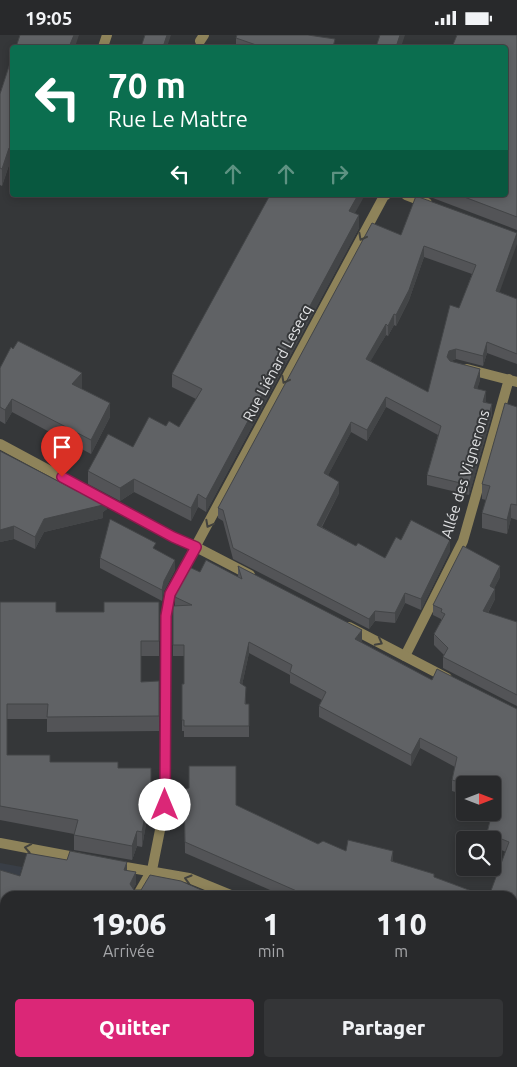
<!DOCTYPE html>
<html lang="fr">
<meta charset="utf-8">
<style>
body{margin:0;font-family:Ubuntu,sans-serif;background:#343537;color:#f1f3f6;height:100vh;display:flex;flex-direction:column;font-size:19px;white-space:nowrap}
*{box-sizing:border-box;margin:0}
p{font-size:16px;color:#a5a6a9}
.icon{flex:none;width:28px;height:28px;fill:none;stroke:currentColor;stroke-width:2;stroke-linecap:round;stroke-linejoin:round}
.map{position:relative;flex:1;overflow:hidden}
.panel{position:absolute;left:0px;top:856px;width:518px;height:176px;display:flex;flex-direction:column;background:#28292b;border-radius:15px 15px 0 0;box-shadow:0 2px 8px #0003,0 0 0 1px #444547}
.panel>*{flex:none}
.top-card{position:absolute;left:10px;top:10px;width:498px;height:152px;border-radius:5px;box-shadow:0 2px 8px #0003,0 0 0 1px #444547;background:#0b6e4f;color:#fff;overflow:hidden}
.needle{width:32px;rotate:90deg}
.fabs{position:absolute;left:456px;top:741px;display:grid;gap:10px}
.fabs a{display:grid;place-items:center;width:45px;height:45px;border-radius:5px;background:#28292b;box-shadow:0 2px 8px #0003,0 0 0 1px #444547;font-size:25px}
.pin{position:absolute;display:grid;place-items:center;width:42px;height:42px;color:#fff;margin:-51px -21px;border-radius:50% 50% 50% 0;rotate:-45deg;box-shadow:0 0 5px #0007}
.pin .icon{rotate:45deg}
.me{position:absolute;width:55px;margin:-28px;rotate:0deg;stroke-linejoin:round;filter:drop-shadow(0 0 4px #0008)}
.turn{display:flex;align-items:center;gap:18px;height:105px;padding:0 15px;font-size:22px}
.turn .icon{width:65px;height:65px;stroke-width:2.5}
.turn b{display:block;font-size:35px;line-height:42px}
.lanes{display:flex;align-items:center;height:48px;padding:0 15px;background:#0003;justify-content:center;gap:25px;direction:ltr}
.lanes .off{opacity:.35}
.eta{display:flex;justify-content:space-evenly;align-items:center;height:85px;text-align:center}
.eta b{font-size:30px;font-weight:800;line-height:35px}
.action{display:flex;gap:10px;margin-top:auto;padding:10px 15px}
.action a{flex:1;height:58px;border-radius:5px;background:#db2777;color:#fff;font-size:20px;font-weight:800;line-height:58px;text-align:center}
.action a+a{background:#343537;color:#f1f3f6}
.status{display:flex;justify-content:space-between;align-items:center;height:35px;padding:0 25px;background:#28292b;direction:ltr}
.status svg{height:14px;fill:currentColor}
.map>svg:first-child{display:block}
.built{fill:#393e46}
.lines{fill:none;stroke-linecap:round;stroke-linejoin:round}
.lane{stroke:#8e835a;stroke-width:10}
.street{stroke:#8e835a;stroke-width:10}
.wall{fill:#535457;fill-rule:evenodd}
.shaded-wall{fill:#434547}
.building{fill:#606265;stroke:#434547;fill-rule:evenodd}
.oneway{stroke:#42423e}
.route-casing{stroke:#8e194d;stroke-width:12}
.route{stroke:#db2777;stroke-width:9}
.labels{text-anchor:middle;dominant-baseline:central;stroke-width:4;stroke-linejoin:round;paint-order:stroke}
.street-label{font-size:15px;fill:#e1e2e4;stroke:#353739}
</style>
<div class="status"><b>19:05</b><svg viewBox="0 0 49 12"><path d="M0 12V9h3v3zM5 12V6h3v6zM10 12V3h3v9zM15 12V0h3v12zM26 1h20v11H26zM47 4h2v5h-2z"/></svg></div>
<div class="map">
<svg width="517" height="1032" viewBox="0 0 517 1032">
<rect width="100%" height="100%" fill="#353739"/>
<path class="built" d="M0,828L22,832L14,861H5V891L0,908Z"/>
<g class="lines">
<path class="lane" d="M200,6L204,0
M103,12L107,0
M467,334L517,347
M405,621L463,506L509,344"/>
<path class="street" d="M406,160L427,168
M0,409L173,502L196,512L250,540
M349,592L447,643
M0,808L80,823
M114,830L189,843L233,861
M137,861L152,835L165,770L166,581L170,559L384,161L386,160
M512,987L517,989
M512,1026L517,1014"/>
</g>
<path class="wall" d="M517,0V195L425,160H505Z
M236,3L335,12H236Z
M12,22V131L9,130L2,151L0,150V59Z
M416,161L499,257L517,264V329L487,318L483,331L456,324L451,326L480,345L477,354L486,367L492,379L469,460L427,450V440L438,400L386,372L367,406L351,397L328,440L339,458L322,492L356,511L385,523L401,505L450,516L421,575L405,568L395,588L375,586L369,594L233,524L223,486L218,483V473L401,200ZM424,222L472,239L428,357L370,326L386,300L388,301L394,290L396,291L409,265Z
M355,178L359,193L206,477L198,472L191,486L134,457L120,466L88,449V436L133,412L166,391L179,392L196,364L172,352V339Z
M0,333L82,352L81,353L110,382L91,419L12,377L5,389L0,386Z
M517,372V485L511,483L507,499L482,493V478L486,465L482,464V449Z
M0,416L107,474L103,477V483L44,497L35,514L14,504L0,507Z
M100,523L175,535L164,556L162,566L100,533Z
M238,531L362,606L361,607L432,645L517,674V964L512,962V861L506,817L492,811V805H487V798L494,767H492V750H465V760L452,756V745L455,732L420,713L411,731L319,682V671L322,665L290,648V640L249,618L242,650L246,669H249V702H184V696H182V649H184V621H173V571H175V562L200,537L238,542Z
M500,542L494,553L495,564L488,578L517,587V671L443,633V622L444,620L434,610V599L441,586V584L433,580V570Z
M0,567L56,577H104L159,567V621H141V647L159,646V696L47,697V684H7V720L50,727L118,733L151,761L142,812L137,811L132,825L74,815V799L0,785Z
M184,754L236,770L318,809L393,827L485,861H284L185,818Z
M0,835L20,841L127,836L136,849L133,854L134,855L5,861V897L0,895Z
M512,992L517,994V1007H516Z
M517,1018V1032H494L491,1031L361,1028H512Z
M248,1028H312L315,1029L341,1032H248Z"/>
<path class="shaded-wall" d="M74,0H79L75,12H69Z
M167,0H171L167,12H163Z
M400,0H405L401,12H396Z
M9,113V130L2,151V134Z
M358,160H365L349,189V176Z
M359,180V193L206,477V464Z
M517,199V209L496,267V256Z
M424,211V222L409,265L396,291V280Z
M394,279V290L388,301V291Z
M386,289V300L366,334V324Z
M487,307V318L483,331V321Z
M456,314V324L449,327L447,322L449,316Z
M480,334V345L474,364V353Z
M82,338V352L72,362V349Z
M486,356V367L483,377V367Z
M386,362V372L367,406V395Z
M12,364V377L5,389V375Z
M110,368V382L91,419V405Z
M492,369V379L469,460V450Z
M351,387V397L324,448V438Z
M134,444V457L120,466V453Z
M339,447V458L317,500V490Z
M198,459V472L191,486V473Z
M107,462V474L103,477V483L44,497L35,514V502L44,484L98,467Z
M511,469V483L507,499V485Z
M14,491V504L0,507V495Z
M450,505V516L421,575V564Z
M175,525V535L164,556L162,566V555L164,546Z
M500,531V542L490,562V551Z
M495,554V564L483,587V576Z
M405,558V568L395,588V578Z
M375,576V586L369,594V584Z
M362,595V606L355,615V604Z
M249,607V618L240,659V648Z
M420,703V713L411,731V720Z
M151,746V761L142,812V797Z
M137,796V811L132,825V811Z
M393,816V826L391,837V826Z
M127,827V839L124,835Z
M136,837V849L130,861V849Z
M516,996V1007L512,1010V998Z
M167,1028H171L170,1032H166Z
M487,1028H491L490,1032H486Z"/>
<path class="building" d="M20,0H74L69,12H16Z
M145,0H167L163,12H141Z
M237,0H308L335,4L333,12H262L236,3Z
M380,0H400L396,12H376Z
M457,0H517V182L459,160H505V12H452Z
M12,22V114L9,113L2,134L0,133V59Z
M270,160H358L349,176L359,180L206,464L198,459L191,473L134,444L120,453L88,436L108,399L133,412L149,382L166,391L169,386L179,392L202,354L172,339Z
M416,161L517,198L496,256L517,264V319L487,307L483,321L456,314L449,316L447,322L450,326L480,334L474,353L486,356L483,367L492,369L469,450L427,440L441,391L386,362L367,395L351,387L324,438L339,447L317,490L356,511L358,508L385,523L396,502L401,505L411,485L450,505L421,564L405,558L395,578L375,576L369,584L233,513L223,475L218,473L372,188L401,200ZM424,211L476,230L459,273L450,270L428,357L366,324L386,289L388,291L394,279L396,280L409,255Z
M18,306L82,338L72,349L110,368L91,405L12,364L5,375L0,372V333L11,312L13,314Z
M505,368L517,372V470L511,469L507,485L482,478L490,451L482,449Z
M0,416L77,456L82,448L107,462L98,467L103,470L44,484L35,502L14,491L0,495Z
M110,484L156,508L153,513L175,525L164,546L162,555L100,523Z
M463,511L500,531L490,551L495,554L483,576L517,587V660L443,622L448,613L434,599L445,579L441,577L442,574L433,570Z
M206,525L242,544L238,531L362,595L355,604L432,645L437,634L517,674V953L512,951V861H489L509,807L487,798L492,778V774L496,757L492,756V750H470L452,745L457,722L420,703L411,720L319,671L326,657L290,637L292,630L249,607L240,648L246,652L245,669H249V691H184V685H182V649H184V610H173V571L192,570L175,562L177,550L187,531L200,537Z
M0,567H56V577H104V567H159V606H141V647L159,646V681L47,682L48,669H7V720H50V727H118V733H151V746L142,797L137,796L132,811L74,800L78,785L0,771Z
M189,731H236V770L318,809L323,806L346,816L348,805L393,816L391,826L434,839V842L485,861H308L185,807L184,754L189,753Z
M70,816L127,827L124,835L136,837L130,849L134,855H141L150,840L181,846L215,861H5V885L0,884V835L20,841L27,818L67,825Z
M0,949L5,951V1028H167L166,1032H0Z
M512,992L517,994V996H516L512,998Z
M517,1018V1030L510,1028H512V1021Z
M250,1028H312L315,1029L316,1028H331L341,1032H261Z
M361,1028H487L486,1032H359Z"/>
<defs><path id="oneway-chevron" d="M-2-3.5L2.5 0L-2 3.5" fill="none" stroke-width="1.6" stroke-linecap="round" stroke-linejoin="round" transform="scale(1.25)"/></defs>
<g class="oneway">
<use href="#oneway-chevron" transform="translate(362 202) rotate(118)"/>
<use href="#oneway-chevron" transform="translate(285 345) rotate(118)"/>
<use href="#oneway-chevron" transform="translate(209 489) rotate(118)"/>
<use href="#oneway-chevron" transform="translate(379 607) rotate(28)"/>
<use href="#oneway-chevron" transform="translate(28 813) rotate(-169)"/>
<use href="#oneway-chevron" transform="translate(188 844) rotate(-164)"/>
</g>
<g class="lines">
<g class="route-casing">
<path id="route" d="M62,442L173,502L196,512L170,559L166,581L165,770"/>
</g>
<use href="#route" class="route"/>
</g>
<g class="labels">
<g class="street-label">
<text transform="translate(277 328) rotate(-62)">Rue Liénard Lesecq</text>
<text transform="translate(465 439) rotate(-73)">Allée des Vignerons</text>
</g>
</g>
</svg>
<div class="fabs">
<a><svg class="needle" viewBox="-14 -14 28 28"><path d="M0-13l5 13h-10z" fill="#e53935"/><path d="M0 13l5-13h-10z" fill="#a5a6a9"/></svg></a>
<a><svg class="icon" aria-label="search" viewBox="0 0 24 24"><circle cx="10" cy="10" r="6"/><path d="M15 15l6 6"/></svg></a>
</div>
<div class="pin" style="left:62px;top:442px;background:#d93025"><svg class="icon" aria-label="arrive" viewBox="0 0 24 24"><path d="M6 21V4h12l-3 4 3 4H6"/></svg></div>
<svg class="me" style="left:165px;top:770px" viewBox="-20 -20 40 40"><circle r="19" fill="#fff"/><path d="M0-13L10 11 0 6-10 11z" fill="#db2777"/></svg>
<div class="top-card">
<div class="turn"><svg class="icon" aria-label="left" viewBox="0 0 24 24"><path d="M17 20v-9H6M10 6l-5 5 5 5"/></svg><div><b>70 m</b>Rue Le Mattre</div></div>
<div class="lanes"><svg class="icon" aria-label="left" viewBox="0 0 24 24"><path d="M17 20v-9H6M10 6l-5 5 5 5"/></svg><svg class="icon off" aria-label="ahead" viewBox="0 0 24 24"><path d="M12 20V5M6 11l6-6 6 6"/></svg><svg class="icon off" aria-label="ahead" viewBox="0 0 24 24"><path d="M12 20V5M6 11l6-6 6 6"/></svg><svg class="icon off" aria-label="right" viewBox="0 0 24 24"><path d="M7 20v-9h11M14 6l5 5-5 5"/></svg></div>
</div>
<section class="panel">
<div class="eta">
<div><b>19:06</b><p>Arrivée</p></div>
<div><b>1</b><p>min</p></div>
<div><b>110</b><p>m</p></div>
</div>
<div class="action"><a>Quitter</a><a>Partager</a></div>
</section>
</div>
